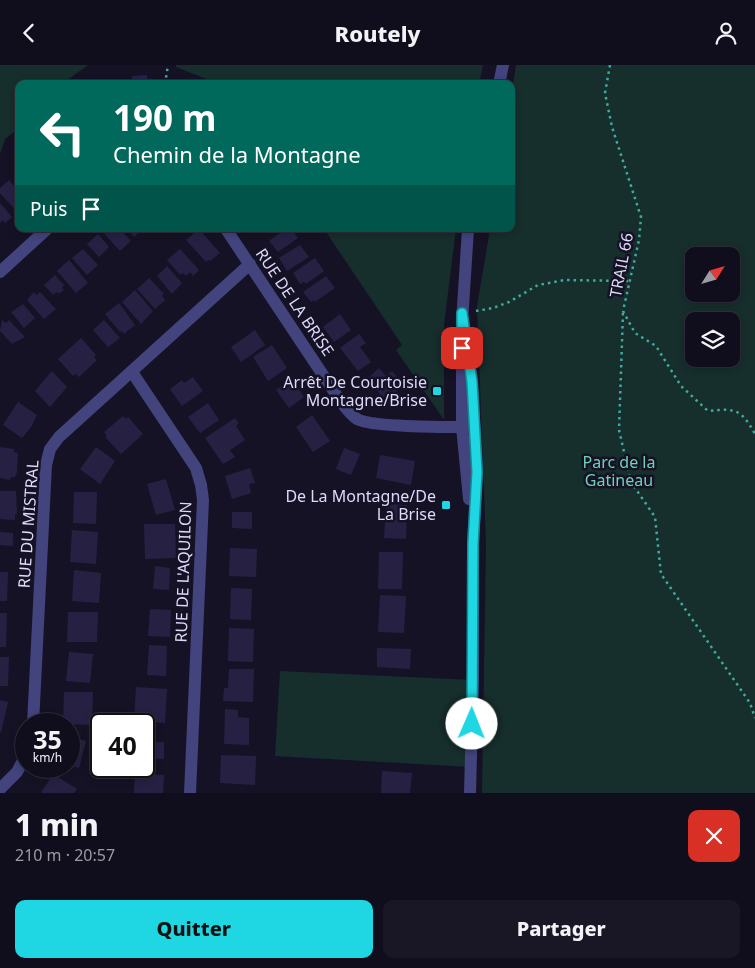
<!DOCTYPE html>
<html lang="fr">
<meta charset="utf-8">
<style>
body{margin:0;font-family:"Noto Sans",sans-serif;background:#191725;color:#f1f3f6;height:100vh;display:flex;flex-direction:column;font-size:19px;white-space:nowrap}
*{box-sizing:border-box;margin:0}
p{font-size:16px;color:#9c9ca3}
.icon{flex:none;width:28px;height:28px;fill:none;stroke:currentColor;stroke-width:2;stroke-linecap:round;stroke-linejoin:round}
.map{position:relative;height:728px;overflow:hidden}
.side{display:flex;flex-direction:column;background:#100e1c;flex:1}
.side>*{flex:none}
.guide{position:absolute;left:15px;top:15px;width:500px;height:152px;border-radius:10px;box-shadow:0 2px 8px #0003,0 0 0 1px #302e3b;background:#00695c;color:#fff;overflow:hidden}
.needle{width:32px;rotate:53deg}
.fabs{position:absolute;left:685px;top:182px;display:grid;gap:10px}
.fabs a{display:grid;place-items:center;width:55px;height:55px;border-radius:10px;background:#100e1c;box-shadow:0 2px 8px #0003,0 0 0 1px #302e3b;font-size:25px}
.speed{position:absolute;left:15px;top:648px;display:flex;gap:10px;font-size:25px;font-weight:700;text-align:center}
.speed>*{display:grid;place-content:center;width:65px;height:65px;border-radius:50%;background:#100e1c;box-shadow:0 2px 8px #0003,0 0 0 1px #302e3b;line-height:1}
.speed small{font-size:12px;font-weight:400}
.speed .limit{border:2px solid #111;border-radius:8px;background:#fff;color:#111}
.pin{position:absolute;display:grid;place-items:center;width:42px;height:42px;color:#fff;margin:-21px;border-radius:10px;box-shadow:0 2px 8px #0006}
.me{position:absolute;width:55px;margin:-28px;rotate:1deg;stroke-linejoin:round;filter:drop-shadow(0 0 4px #0008)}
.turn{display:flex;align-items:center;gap:18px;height:105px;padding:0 15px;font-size:22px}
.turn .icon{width:65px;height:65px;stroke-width:2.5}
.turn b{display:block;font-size:35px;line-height:42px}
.then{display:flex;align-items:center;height:48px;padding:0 15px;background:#0003;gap:10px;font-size:19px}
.round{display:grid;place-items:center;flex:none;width:52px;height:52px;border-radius:10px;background:#191725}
.summary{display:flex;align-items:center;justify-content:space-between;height:85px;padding:0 15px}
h1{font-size:30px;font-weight:800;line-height:38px}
.button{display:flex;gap:10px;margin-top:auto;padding:10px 15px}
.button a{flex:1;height:58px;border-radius:10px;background:#1fd7e2;color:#111;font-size:20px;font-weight:800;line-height:58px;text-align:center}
.button a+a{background:#191725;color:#f1f3f6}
header{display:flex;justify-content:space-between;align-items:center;height:65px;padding:0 15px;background:#100e1c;font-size:22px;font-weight:800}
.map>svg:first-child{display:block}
.green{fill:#162e2c;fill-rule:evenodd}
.building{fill:#262143}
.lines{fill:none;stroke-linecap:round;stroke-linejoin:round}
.path{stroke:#3faa9f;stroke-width:2.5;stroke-dasharray:2.5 4;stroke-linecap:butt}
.minor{stroke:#43437e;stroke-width:12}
.route-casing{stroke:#148c93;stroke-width:12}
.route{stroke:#1fd7e2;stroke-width:9}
.poi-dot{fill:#1fd7e2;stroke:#151225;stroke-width:2}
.labels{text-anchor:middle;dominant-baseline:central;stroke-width:5;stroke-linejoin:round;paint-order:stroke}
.street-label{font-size:16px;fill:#dddafa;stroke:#151225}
.poi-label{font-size:16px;fill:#dddafa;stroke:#151225;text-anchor:end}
.park-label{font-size:16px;fill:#6fd2b5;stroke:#151225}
</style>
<header><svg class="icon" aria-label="back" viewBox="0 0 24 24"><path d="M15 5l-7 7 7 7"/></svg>Routely<svg class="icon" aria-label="person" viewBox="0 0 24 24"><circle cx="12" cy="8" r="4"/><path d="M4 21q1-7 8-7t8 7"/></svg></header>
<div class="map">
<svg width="755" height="728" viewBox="0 0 755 728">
<rect width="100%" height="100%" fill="#151225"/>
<path class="green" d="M0,0H88L62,19H19V63L5,74L0,89Z
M176,0H483L479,19H219L176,2Z
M516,0H755V728H482L486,480L477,241L490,164H511V32ZM731,191V229H694V191ZM694,256H731V294H694Z
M324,164H456L444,260V355L396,285L402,280Z
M280,606L473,615L471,702L275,691Z"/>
<path class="building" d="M147,10L148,19H133L132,11Z
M9,115L19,126L18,148L0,128V123Z
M0,138L12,152L5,158L3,155L0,158Z
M100,164H120L131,176L120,186Z
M127,164H143L134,172Z
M199,164L220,188L210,196L208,195L206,197L186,175Z
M285,164H291L298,173L278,187L269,176Z
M98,169L109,182L99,192L87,179Z
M300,180L309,192L287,206L279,193Z
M83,184L98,200L87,210L72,193Z
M180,184L199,205L193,211L190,207L186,211L183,208L180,210L167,195Z
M315,193L324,206L306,219L304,217L300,219L293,208Z
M69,195L88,218L76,228L57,206Z
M167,201L182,218L172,229L157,211Z
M55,210L64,220L62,223L64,225L59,229L57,227L53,230L44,220Z
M326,211L335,223L315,237L314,235L311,237L303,227Z
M149,213L164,229L162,231L165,235L155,244L137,224Z
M135,225L153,246L141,259L122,237Z
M34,227L36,230L40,227L56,244L44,254L27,235Z
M119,238L135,260L124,269L122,266L120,267L105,249Z
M23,239L35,253L24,263L11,247Z
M340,249L351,265L334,277L323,262Z
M2,255L6,258L9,255L25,272L12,279L0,266Z
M104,255L120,273L108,282L93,265Z
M255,265L265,280L241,297L231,282Z
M359,269L366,278L360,282L371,297L358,306L340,283Z
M81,273L96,290L94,292L97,295L79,312L76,309L73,311L58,294Z
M272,280L287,303L268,316L253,292Z
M379,303L386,311L392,306L404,320L386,336L367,314Z
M52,306L67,322L50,342L35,326Z
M193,312L203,326L182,341L170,324L182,315L184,318Z
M292,314L304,332L289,343L276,325Z
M18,337L37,350L31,362L22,373L3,360Z
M208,338L219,355L200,368L188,352Z
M312,350L330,376L313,387L296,362Z
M123,351L126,354L128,352L143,369L121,389L105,372L107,371L104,367Z
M235,353L239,358L236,361L245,375L230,385L235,392L223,399L205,373Z
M0,382L14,384V387L18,388L17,407L15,412H11L10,415L0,413Z
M96,382L115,396L100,419L80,404Z
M344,383L360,389L351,410L336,404Z
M380,390L415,396L411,420L376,413Z
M250,403L255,418L249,419L251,428L232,434L225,411Z
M166,414L175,445L156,450L147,419Z
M0,426H16L17,449H15V455L0,454Z
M74,427H97L96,459L73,458Z
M386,439L407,440L406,474L384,473Z
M232,447H252V464L232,463Z
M144,459H175L176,493L145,494Z
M72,465L98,467L96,499L70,497Z
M0,467L13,468V481L0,480Z
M230,483L257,484L256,512L229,511Z
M379,487H403L402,524H378Z
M155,501L170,503L169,525L153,524Z
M74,505L101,508L99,538L72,536Z
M0,507H8L7,536H0Z
M231,523L252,524L251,555L230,554Z
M380,530L406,531L404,568L378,567Z
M150,544L171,545L170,572L148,571Z
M68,547H98L97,577H67Z
M0,548H7L6,582H0Z
M229,563L254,564L253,597L228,596Z
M149,580L167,581L166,611L147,610Z
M377,583L411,584L410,604L377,602Z
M69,587L93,589L90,618L66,616Z
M0,592H9L8,621H0Z
M229,604H254L253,637L223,636L224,623H228Z
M136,622L167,624L165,658L134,656Z
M64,627H93L92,660L63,659Z
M0,635L8,637L1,667H0Z
M225,644L238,645V652L249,653V680L224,679Z
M69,671L86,676L79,703L69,700Z
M144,677H164V694L144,693Z
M221,690L256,691L255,720L220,718Z
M382,706L412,708L410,728H381Z
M135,708L164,710L163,728H134Z
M53,709L77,724L74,728H41Z"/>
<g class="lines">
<path class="path" d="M610,0L605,28L612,62L641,152L639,175L623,246L635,268L656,281L681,321L708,346C736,343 741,344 755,369
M165,19L168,0
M476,246L493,243L509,237L538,220L565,215L629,216
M623,248L619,365L631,417L655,452L661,509L750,638L755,653"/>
<path class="minor" d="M499,19L503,0
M226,164L341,337C346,343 350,349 357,354C373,363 452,362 474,362
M0,207L47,164
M462,248L472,317L477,407L473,479V615L470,728
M462,257L468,164
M462,289V362L469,434
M132,307L196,403L201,420L203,435L190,728
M33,659L46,400L50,384L59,372L250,199
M0,724L17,707L26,690"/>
</g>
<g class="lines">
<g class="route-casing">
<path id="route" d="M462,283V248L472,317L477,407L473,479L472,659"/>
</g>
<use href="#route" class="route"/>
</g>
<g class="poi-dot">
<rect x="432" y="321" width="10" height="10" rx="2.5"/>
<rect x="441" y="435" width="10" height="10" rx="2.5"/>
</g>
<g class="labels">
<g class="street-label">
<text transform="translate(621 200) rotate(-79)">TRAIL 66</text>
<text transform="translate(295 237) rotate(56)">RUE DE LA BRISE</text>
<text transform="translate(28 459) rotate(-86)">RUE DU MISTRAL</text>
<text transform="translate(183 507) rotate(-88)">RUE DE L'AQUILON</text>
</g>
<g class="poi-label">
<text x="427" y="317">Arrêt De Courtoisie<tspan x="427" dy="18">Montagne/Brise</tspan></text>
<text x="436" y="431">De La Montagne/De<tspan x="436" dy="18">La Brise</tspan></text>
</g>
<g class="park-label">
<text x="619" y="397">Parc de la<tspan x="619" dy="18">Gatineau</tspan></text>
</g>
</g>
</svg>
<div class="fabs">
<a><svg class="needle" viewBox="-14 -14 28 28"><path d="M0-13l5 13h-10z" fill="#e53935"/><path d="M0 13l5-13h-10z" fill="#9c9ca3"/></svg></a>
<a><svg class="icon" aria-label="layers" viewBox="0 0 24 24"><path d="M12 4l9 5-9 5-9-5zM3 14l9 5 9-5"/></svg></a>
</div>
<div class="speed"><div>35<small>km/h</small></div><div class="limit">40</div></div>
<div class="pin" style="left:462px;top:283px;background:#d93025"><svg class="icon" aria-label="arrive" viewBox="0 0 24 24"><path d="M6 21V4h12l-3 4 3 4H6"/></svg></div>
<svg class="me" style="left:472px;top:659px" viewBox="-20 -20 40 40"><circle r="19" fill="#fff"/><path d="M0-13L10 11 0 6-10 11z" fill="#1fd7e2"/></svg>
<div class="guide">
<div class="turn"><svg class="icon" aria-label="left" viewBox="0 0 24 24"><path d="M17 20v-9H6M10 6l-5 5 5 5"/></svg><div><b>190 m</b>Chemin de la Montagne</div></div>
<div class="then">Puis<svg class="icon" aria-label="arrive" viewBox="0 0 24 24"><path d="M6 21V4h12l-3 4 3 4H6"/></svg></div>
</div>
</div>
<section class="side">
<div class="summary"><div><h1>1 min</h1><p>210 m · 20:57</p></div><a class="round" style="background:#d93025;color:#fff"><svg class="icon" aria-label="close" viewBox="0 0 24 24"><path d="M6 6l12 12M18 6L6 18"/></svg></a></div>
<div class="button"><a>Quitter</a><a>Partager</a></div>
</section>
